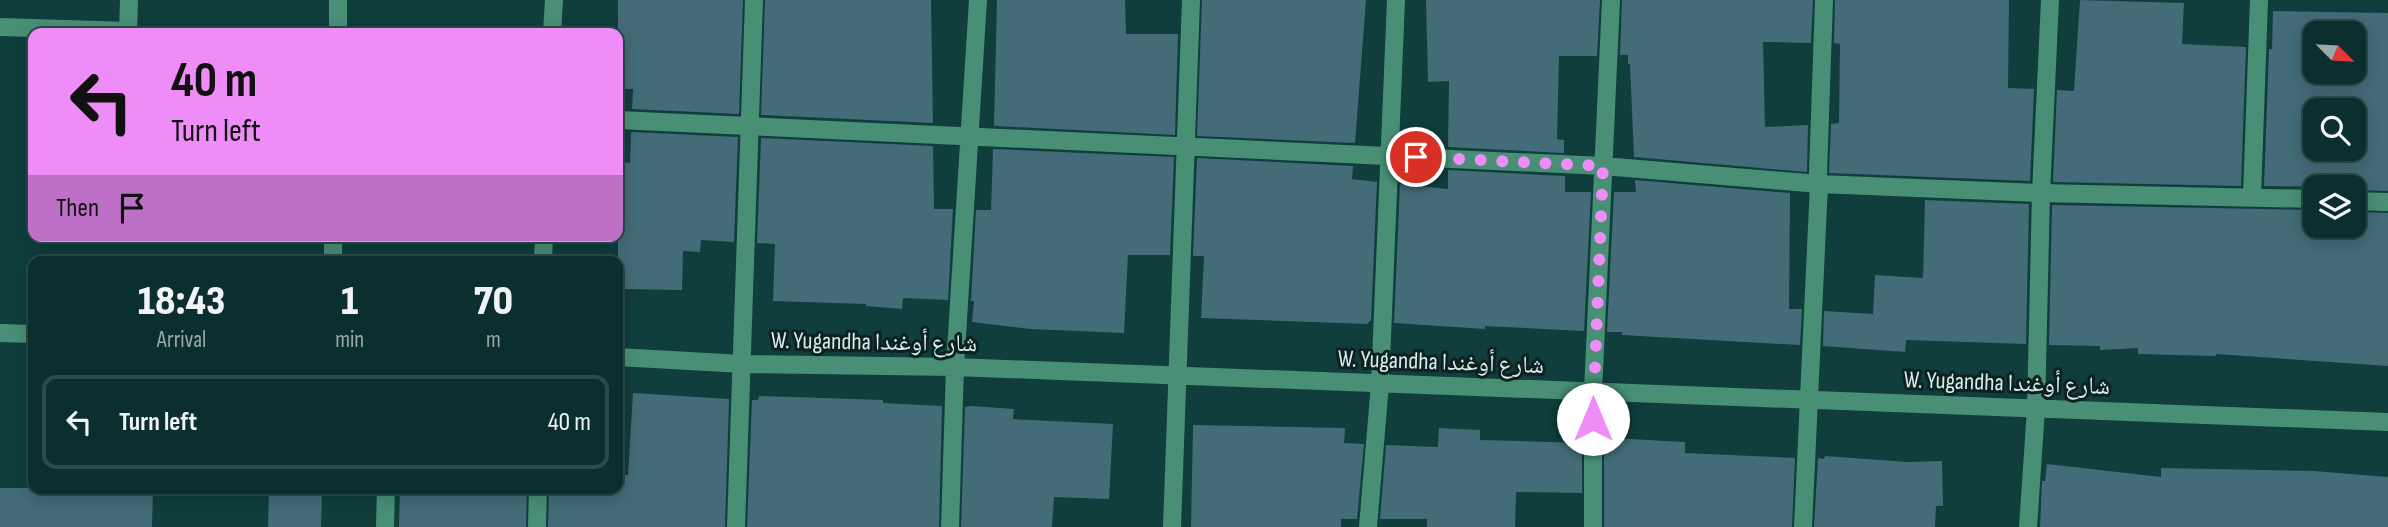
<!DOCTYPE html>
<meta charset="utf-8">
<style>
body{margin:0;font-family:"Sofia Sans Condensed","Noto Naskh Arabic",sans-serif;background:#193a3a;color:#f1f3f6;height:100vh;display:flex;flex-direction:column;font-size:26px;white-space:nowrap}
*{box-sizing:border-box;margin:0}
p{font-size:23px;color:#9aa8aa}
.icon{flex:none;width:38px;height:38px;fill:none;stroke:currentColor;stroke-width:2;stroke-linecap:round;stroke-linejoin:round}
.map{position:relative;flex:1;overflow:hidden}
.side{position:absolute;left:28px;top:256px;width:595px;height:238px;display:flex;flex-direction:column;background:#0b2e2e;border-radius:14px;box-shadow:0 4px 18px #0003,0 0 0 2px #2b4a4a}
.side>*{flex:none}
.banner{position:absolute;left:28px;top:28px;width:595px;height:214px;border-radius:14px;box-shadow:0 4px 18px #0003,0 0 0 2px #2b4a4a;background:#ee8cf8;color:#111;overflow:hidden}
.needle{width:46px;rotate:114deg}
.tools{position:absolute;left:2303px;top:21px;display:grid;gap:14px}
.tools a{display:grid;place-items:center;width:63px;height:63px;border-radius:14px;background:#0b2e2e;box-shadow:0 4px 18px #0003,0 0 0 2px #2b4a4a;font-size:35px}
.pin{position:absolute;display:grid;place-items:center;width:60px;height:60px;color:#fff;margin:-30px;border:4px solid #fff;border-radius:50%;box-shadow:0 2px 7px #0007}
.me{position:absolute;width:77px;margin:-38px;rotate:0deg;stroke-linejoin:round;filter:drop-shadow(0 0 5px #0008)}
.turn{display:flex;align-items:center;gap:24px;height:147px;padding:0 28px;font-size:32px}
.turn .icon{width:91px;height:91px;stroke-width:2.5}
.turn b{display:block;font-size:49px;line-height:60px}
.then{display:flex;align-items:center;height:66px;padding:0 28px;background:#0003;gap:14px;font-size:26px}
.eta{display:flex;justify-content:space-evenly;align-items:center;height:119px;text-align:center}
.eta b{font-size:42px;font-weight:800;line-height:49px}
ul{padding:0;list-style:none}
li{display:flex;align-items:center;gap:21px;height:94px;margin:0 14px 10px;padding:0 14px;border:4px solid #2b4a4a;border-radius:14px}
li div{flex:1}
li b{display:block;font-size:26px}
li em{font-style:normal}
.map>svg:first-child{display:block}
.building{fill:#436b78;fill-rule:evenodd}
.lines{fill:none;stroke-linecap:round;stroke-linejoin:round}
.minor{stroke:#498f76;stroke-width:18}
.route{stroke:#ee8cf8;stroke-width:12;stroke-dasharray:0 21.6}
.labels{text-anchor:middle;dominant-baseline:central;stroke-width:6;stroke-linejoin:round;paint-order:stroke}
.street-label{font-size:24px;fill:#d5eceb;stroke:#0e2121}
</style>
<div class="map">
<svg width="2388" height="527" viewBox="0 0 2388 527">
<rect width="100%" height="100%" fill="#0f3e3d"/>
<path class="building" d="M618,0H743L739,114L632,109L633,89H618Z
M765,0H931L933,123L761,115Z
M997,0H1125L1126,34H1178L1175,135L994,126Z
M1202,0H1366L1355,143L1197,136Z
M1426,0H1600L1597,56H1559L1557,139L1564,140V153L1448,147L1449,81L1428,82Z
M1622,0H1813L1811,43L1763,42L1765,127L1808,125L1807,172L1634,157L1630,64H1628V55H1620Z
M1835,0H2009L2008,88L2034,89L2030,181L1829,173L1831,124L1839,123L1840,44L1834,43Z
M2080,0L2184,3L2182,44L2246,47L2241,186L2053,182L2057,90L2074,91Z
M2273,11L2388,13V191L2354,190V187L2264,186L2269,49H2272ZM2315,33H2354V72H2315ZM2315,110H2354V149H2315Z
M631,132L738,137L734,242L701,240L700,252L683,251L682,290L618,289V162L630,163Z
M761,138L933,146L934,209H953L948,300L903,298L902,309L866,306V304L773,301L775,244L757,243Z
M993,149L1174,157L1170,255H1128L1124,333L1031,329L972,322L974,301H971L976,210H991Z
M1197,158L1353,166L1352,179L1377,182L1371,321H1369L1368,324L1201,318L1204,256H1193Z
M1448,170L1565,176V192H1591L1584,331L1485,326V329L1394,323L1400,184L1448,189Z
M1635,180L1790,193L1789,309H1802L1800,345L1622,335V332H1607L1614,192H1636Z
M1925,200L2029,204L2026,344L1906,340L1905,352L1823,346L1824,311L1873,314L1875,275L1923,278Z
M2052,205L2315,210V226H2354V212L2388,213V366L2216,354V356L2138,354V348L2100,350V346L2049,345Z
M633,393L729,399L725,527H548L549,488H618V475H628Z
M759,396L883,400V403L942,406L939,527H747L752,400H758Z
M972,406L1014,409L1013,419L1113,424L1109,499L1054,497L1052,527H961L965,407Z
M1193,425L1345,428L1344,443L1364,444L1357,519H1341V527H1191Z
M1439,428L1480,430V440L1582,443V493L1516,492L1515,527H1427V519H1380L1386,445L1438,447Z
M1611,438L1685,442V453L1795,458L1792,527H1604V443L1611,444Z
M1825,456L1907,462L1942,461L1943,506H1936L1935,527H1814L1818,458L1824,459Z
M2047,464L2161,477V468L2314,471L2388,477V527H2040L2042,481H2045Z
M0,488H153L152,527H0Z
M269,488H322L321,527H268Z
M400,488H527L526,527H399Z"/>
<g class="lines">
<path class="minor" d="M0,27L129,31
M128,33L129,0
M338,33V0
M552,33L554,0
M618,120L1603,166L1819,184L2041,193L2315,199
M2252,196L2259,0
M2354,201L2388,202
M333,261V236
M543,261L544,236
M0,333L33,334
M618,357L742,364L955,367L2388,422
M385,527L386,488
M537,527L538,488
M736,527L754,0
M950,527L955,367L978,0
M1172,527L1191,0
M1368,527L1380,384L1396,0
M1593,527V392L1611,0
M1803,527L1819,184L1818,173L1824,0
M2028,527L2036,409L2041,193L2050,0"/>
</g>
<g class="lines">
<path class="route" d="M1416,157L1603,166L1593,419"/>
</g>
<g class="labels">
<g class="street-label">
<text transform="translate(874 342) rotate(1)">W. Yugandha شارع أوغندا</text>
<text transform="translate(1441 362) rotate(2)">W. Yugandha شارع أوغندا</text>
<text transform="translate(2007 383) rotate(2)">W. Yugandha شارع أوغندا</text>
</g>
</g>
</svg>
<div class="tools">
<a><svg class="needle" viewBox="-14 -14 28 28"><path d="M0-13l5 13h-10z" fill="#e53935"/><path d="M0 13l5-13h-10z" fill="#9aa8aa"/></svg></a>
<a><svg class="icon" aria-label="search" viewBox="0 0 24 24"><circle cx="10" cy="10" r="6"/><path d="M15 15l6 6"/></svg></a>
<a><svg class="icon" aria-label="layers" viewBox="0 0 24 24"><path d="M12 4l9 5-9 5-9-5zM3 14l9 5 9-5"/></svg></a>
</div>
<div class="pin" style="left:1416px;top:157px;background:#d93025"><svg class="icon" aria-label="arrive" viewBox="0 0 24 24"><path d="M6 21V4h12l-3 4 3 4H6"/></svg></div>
<svg class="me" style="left:1593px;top:419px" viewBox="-20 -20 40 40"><circle r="19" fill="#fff"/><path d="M0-13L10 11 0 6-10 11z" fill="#ee8cf8"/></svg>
<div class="banner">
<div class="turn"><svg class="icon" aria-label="left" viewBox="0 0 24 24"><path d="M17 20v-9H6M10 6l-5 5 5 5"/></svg><div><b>40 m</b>Turn left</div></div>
<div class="then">Then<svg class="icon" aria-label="arrive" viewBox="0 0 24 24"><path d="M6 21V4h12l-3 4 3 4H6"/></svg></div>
</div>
<section class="side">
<div class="eta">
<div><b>18:43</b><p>Arrival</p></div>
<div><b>1</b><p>min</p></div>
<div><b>70</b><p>m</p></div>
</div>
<ul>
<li><svg class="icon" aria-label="left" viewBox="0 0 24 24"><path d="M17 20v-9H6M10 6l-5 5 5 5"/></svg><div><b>Turn left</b></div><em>40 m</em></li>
</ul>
</section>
</div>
